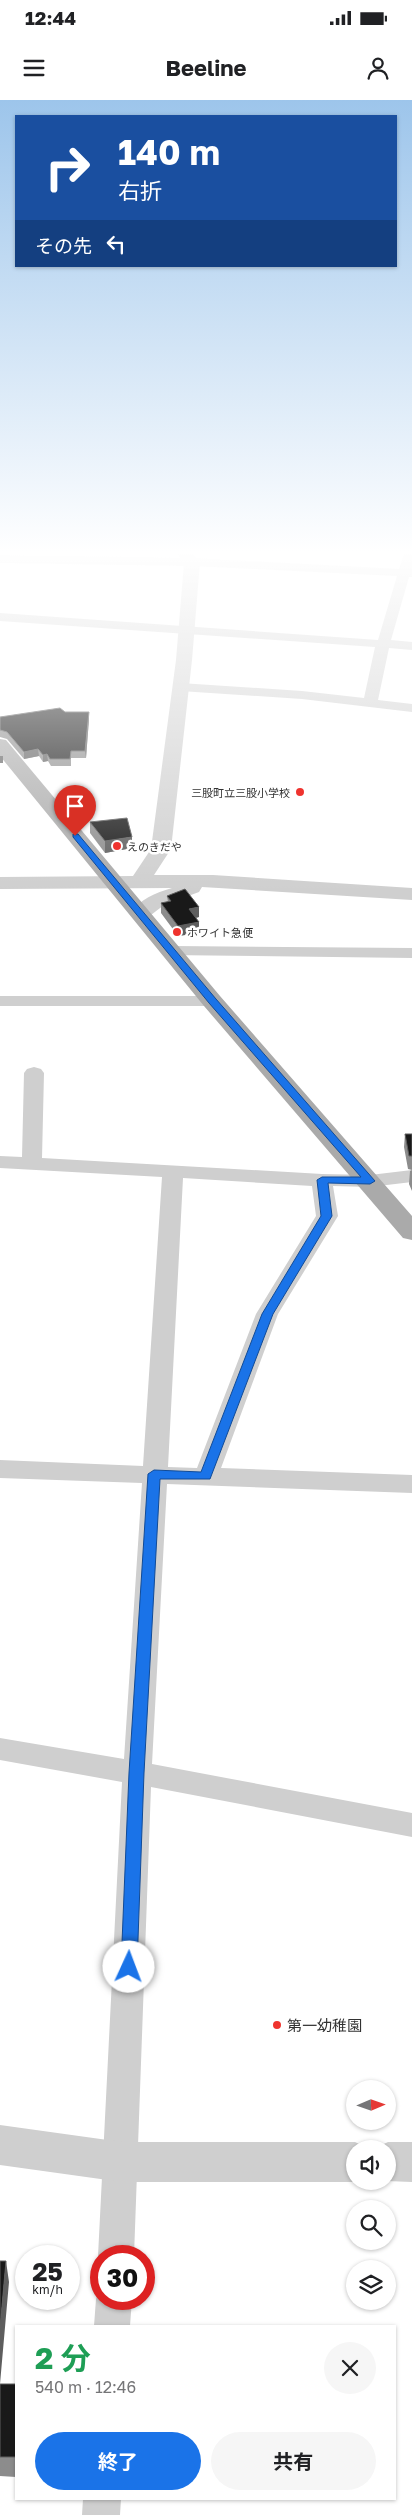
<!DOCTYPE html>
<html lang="ja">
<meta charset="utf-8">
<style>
body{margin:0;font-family:"Golos Text","Noto Sans JP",sans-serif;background:#f6f6f6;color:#202124;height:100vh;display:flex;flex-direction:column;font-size:19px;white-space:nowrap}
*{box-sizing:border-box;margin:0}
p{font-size:16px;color:#757577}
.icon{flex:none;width:28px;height:28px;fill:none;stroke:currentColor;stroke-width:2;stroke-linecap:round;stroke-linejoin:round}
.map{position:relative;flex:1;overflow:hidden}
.details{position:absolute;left:15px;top:2225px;width:381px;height:175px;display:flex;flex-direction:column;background:#fff;border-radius:0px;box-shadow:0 1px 4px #0004}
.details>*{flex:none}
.guide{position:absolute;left:15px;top:15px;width:382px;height:152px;border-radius:0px;box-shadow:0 1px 4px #0004;background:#1a4fa0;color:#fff;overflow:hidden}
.needle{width:32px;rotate:88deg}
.controls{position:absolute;left:346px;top:1980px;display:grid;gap:10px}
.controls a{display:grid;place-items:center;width:50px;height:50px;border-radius:50%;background:#fff;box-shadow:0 1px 4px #0004;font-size:25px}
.speed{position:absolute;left:15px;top:2145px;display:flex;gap:10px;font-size:25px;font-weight:700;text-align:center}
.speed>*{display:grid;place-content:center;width:65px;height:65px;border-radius:50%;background:#fff;box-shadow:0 1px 4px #0004;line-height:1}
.speed small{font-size:12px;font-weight:400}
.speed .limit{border:8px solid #d22;background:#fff;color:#111}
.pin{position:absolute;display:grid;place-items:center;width:42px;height:42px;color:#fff;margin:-51px -21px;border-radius:50% 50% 50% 0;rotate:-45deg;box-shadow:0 0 5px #0007}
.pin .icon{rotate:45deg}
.me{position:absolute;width:55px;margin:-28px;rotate:2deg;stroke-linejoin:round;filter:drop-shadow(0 0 4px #0008)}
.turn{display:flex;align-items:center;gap:18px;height:105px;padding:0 20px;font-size:22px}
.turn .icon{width:65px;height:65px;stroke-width:2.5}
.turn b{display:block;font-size:35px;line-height:42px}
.then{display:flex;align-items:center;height:48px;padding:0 20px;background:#0003;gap:10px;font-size:19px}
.round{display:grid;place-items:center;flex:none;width:52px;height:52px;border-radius:26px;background:#f6f6f6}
.overview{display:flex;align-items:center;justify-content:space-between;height:85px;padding:0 20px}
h1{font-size:30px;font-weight:700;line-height:38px;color:#1e9e55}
.action{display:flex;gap:10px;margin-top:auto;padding:10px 20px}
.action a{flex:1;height:58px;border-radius:30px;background:#1a73e8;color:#fff;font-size:20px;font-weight:700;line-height:58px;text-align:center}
.action a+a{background:#f6f6f6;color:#202124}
.status{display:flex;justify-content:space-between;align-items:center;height:35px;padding:0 25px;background:#fff;direction:ltr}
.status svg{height:14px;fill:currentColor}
header{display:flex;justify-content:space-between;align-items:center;height:65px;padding:0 20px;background:#fff;font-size:22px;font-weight:700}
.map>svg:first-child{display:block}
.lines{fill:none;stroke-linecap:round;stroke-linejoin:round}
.minor{fill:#cfcfcf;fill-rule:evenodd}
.tertiary{fill:#cfcfcf;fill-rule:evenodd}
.primary{fill:#aaa;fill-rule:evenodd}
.wall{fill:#8c8c8c}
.shaded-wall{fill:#5e5e5e}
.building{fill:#191919;stroke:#5e5e5e}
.route{fill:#1a73e8;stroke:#114b97}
.poi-dot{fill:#ef332e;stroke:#fff;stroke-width:2}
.labels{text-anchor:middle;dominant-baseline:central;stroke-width:5;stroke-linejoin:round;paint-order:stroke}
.far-poi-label{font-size:11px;fill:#323232;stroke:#fff;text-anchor:start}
.near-poi-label{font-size:15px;fill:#323232;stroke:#fff;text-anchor:start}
</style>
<div class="status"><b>12:44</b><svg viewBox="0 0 49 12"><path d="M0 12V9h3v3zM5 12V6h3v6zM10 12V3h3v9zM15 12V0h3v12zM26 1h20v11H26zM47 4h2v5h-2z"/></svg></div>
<header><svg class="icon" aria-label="menu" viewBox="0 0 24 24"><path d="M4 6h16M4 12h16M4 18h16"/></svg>Beeline<svg class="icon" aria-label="person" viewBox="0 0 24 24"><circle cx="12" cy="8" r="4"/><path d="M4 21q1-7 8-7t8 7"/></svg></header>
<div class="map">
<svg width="412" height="2415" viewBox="0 0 412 2415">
<rect width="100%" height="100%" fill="#fff"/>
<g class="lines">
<path class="minor" d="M404,454H412V477H409L391,540L412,542V550L389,548L378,600L412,604V612L302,599L180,591L173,587L180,583L302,591L364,598L375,547L0,521V513L378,540L397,476L192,466L0,463V455L192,458L399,469Z
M172,846L412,848V858L166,855L163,851L166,847Z
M0,896H212L218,897L221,901L218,905L212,906H0Z
M34,967L41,969L44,973L42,1058L322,1074L370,1075L412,1070V1082L370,1087L333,1086L338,1116L278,1214L221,1368L412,1375V1393L167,1384L152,1664L412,1713V1737L151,1687L134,2156H101V2163L98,2156L122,1682L0,1660V1638L124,1659L142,1383L0,1378V1360L143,1366L162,1077L0,1068V1056L22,1057L24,973L27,969ZM183,1078L312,1086L316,1116L256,1214L197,1368L168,1367Z
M101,2186V2199H132L130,2226H94L96,2199Z
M83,2399H121L120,2415H82Z"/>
<path class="tertiary" d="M177,454H193L200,462L192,560L171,749L154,775H213L412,788V800L202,787L199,792L164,805L147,818L140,820L133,818L130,814C140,799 155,793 172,788L0,789V777L133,776L151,749L176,560L184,463Z
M0,2025L122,2042H355L370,2049H355V2082H122L0,2065Z
M388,2042H412V2082L386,2081L388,2049H373Z"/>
<path class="primary" d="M0,639L6,640L220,896L412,1116V1140L403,1138L204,906L0,656Z"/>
</g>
<path class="wall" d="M65,612H89V619L86,658H71V666H51L48,661L43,662L39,656L24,659L7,639L0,637V617Z
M90,722L132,748L105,753L90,733Z
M167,796L199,817L196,818L199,833L178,836L161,813V803L168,802Z
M405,1034H412V1070L408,1069L404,1047Z
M412,1070V1091L409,1084L410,1071Z
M0,2284H16V2377L0,2376Z"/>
<path class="shaded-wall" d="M89,612V619L86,658L85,651Z
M38,649L39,656L24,659V652Z
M47,654L48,661L43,662V655Z
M0,656H3V663H0Z
M132,737V748L105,753V741Z
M199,807V817L189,819V809Z
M199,822V833L178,836V826Z
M6,2161L9,2182L0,2284V2229Z"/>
<path class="building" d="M60,608L65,612H89L85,651H71L70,659H50L47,654L43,655L38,649L24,652L7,632L0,630V617Z
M127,718L132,737L105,741L90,722Z
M185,789L199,807L189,809L199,822L178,826L161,803L171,801L167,796Z
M405,1034H412V1056H409Z
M0,2161H6L0,2229Z
M0,2284H16V2357H0Z"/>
<linearGradient id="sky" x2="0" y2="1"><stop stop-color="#9dc5eb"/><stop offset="0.57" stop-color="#fff"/><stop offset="1" stop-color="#fff" stop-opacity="0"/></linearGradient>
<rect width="412" height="792" fill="url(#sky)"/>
<path class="route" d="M73,734H78L216,899L375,1081L370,1084L328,1083L332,1116L273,1214L210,1379H160L144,1673L137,1867L135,1872L129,1874L123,1872L121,1867L129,1673L148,1374L154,1370L201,1372L262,1214L321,1116L317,1080L322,1077H361L209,903L73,737Z"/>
<g class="poi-dot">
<circle cx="300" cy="692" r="5"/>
<circle cx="117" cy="746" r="5"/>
<circle cx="177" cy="832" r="5"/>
<circle cx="277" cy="1925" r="5"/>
</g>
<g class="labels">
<g class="far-poi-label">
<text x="290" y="692" text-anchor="end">三股町立三股小学校</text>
<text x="127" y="746">えのきだや</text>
<text x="187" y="832">ホワイト急便</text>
</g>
<g class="near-poi-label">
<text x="287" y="1925">第一幼稚園</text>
</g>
</g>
</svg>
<div class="controls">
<a><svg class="needle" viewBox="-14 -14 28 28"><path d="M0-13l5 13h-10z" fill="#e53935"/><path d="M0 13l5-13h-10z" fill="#757577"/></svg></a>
<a><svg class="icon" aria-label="sound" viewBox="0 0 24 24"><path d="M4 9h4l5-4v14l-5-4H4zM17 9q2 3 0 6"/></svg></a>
<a><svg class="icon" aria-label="search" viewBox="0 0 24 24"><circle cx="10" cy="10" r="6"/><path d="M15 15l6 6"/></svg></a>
<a><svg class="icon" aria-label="layers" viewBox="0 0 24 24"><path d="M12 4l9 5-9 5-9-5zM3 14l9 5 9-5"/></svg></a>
</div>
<div class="speed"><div>25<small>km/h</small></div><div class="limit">30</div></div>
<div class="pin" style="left:75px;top:736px;background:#d93025"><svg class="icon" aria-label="arrive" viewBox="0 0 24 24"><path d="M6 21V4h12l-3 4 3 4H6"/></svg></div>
<svg class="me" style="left:129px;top:1867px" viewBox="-20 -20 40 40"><circle r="19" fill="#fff"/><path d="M0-13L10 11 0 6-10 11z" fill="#1a73e8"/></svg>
<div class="guide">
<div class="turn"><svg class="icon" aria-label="right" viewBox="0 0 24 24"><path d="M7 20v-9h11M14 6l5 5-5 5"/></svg><div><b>140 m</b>右折</div></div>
<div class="then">その先<svg class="icon" aria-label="left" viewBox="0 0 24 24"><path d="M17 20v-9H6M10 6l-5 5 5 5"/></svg></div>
</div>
<section class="details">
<div class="overview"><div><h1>2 分</h1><p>540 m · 12:46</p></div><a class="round"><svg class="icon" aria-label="close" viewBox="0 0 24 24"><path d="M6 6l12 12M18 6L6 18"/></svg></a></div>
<div class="action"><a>終了</a><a>共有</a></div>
</section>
</div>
